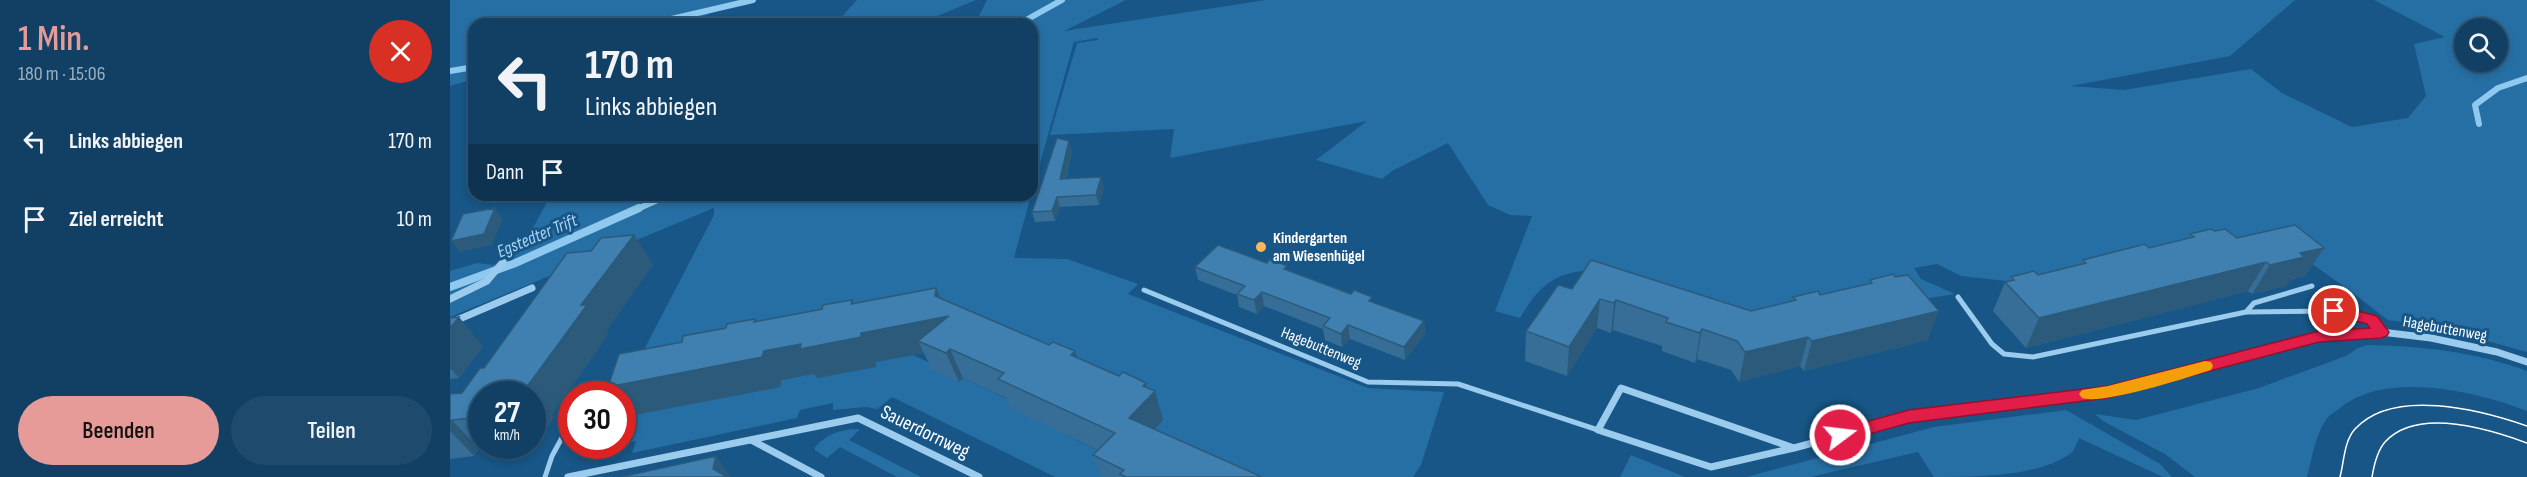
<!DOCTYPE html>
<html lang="de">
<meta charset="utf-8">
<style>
body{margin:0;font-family:"Sofia Sans Condensed",sans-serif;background:#1e4b6d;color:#f1f3f6;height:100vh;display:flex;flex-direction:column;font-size:22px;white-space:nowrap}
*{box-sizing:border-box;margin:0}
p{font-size:20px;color:#9cafbf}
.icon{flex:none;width:33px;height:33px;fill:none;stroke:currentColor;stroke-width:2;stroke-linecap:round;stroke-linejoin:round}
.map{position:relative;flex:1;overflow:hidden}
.side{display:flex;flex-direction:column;background:#114064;width:450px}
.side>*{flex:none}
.top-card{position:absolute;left:18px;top:18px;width:570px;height:183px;border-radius:18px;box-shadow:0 3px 9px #0003,0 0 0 2px #305978;background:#114064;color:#f1f3f6;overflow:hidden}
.fabs{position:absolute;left:2004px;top:18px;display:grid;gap:12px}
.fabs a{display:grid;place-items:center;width:54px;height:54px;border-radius:50%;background:#114064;box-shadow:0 3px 9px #0003,0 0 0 2px #305978;font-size:30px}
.speed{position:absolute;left:18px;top:381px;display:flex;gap:12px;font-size:30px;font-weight:700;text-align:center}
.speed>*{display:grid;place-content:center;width:78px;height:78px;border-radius:50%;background:#114064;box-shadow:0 3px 9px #0003,0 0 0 2px #305978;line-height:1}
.speed small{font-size:15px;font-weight:400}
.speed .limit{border:9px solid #d22;background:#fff;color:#111}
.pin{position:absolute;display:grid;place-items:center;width:51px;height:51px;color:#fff;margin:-26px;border:3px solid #fff;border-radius:50%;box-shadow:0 2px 6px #0007}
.me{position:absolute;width:66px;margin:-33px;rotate:75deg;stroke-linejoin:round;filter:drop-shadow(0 0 4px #0008)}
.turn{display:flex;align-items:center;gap:21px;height:126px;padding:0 18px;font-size:27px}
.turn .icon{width:78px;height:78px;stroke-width:2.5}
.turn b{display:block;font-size:42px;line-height:51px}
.then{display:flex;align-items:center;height:57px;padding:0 18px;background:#0003;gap:12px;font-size:22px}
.round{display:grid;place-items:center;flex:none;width:63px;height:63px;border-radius:32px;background:#1e4b6d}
.headline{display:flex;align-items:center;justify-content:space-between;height:102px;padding:0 18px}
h1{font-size:36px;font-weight:600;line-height:45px;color:#e69b98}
.primary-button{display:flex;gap:12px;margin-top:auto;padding:12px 18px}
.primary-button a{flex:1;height:69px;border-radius:36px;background:#e69b98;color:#111;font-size:24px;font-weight:600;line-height:69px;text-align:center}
.primary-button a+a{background:#1e4b6d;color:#f1f3f6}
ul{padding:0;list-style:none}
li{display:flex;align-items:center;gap:18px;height:78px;padding:0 18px}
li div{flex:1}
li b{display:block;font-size:22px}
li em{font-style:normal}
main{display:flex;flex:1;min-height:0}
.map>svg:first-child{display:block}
.green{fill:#266fa4;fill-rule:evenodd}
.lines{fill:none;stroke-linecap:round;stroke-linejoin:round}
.stream-far1{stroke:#8fc9f0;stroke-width:6}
.stream{stroke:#8fc9f0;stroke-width:8}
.service{stroke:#9ccced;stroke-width:5}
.minor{stroke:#9ccced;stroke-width:7}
.tram{stroke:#fff;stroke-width:1.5}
.wall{fill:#366e97}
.shaded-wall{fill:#2c5a7b}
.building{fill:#3f80b0;stroke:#2c5a7b;stroke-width:1.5}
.route{fill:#e11d48;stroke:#92132f;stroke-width:1.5}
.slow{fill:#f59e0b}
.poi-dot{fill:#ffb859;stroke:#175686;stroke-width:2}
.labels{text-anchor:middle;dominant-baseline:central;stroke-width:6;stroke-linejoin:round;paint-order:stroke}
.poi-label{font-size:16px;font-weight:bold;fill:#fff;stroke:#175686;text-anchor:start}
.street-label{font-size:16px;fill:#fff;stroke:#175686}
.water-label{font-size:18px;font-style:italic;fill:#a8d5f5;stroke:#175686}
.near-street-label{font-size:20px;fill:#fff;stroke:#175686}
</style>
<main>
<section class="side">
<div class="headline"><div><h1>1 Min.</h1><p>180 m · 15:06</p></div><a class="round" style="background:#d93025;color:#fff"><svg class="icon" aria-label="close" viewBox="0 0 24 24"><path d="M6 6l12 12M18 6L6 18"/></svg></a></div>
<ul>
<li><svg class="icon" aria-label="left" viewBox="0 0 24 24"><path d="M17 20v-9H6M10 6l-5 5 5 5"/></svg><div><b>Links abbiegen</b></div><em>170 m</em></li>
<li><svg class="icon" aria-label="arrive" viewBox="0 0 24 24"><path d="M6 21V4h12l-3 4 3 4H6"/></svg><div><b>Ziel erreicht</b></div><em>10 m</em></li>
</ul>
<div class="primary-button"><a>Beenden</a><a>Teilen</a></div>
</section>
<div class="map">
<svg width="2077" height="477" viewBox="0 0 2077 477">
<rect width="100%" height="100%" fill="#175686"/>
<path class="green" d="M0,0H304L249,11L260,14L229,24H24V79L0,86Z
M407,0H526L475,21L458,24L432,19L386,23Z
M537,0H676L614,31L816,0H1845L1780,56L1621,86L1674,90L1801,69L1832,93L1902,127L1958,118L1976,96L1964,44L1995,37L1924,0H2077V352L1987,327L1938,320L1895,287L1836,246L1574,283L1511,276L1487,264L1464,268L1471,279L1505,294L1454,302L1300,319L1147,270C1106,271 1090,284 1070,318L1045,311L1082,216L1060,215L1038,205L998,143L942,171L932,179L866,160L917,121L720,158L724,129L600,135L627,43L648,40L647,38L624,42L582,192V24H525ZM2014,28H2048V62H2014Z
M101,195H581L564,258L617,259L688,284L678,294L918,388L994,392L971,465L963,477H754L498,325L268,399L330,387L331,380L368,373L367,378L425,367L426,362L463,355L487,366L509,382L513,378L566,403L628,441L675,462L661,477H605L442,397L427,409L416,407L383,410V403L350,410L347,418L182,453L186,441L173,444L171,394L264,215V208L0,317V271L27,263L43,265L69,253Z
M1918,345C1972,346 2026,352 2077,371V411C2027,391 1935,370 1890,408C1886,411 1879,415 1876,420C1865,435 1862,459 1857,477H1745L1715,454L1653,421L1645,414L1686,420L1809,388L1896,356L1908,348Z
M1616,410L1710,464L1722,477H1713L1629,438C1627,443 1624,451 1620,454C1586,477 1527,477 1484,477L1468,452L1360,477H1296L1484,427Z
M410,429L399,440L471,477H447L390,447L377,458L365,450V447C376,434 394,428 410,429Z
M1181,455L1235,477H1237H1170Z"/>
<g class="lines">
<path class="stream-far1" d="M200,24L303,0
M569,24L612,0
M0,71L24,67
M2029,124L2025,105L2048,88L2077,78
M185,210L219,195"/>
<path class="stream" d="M0,287L63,264L189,208"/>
<path class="service" d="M694,290L918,382L1008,384L1148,430
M1508,297L1542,344L1554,354L1583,357L1796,312L1884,311L1922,320L1931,332
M1796,312L1804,303L1862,286
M95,477L102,456L114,434"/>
<path class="minor" d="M0,299L37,281L53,262
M0,323L82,288
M1171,388L1344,448L1261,467L1148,430Z
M301,440L371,477
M1344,448L1459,417L1658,392L1869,336L1931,332L1981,338L2047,352L2077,362
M118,477L408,418L529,477"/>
<path class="tram" d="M1890,477C1894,462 1894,441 1905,429C1943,387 2031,410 2077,426
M1922,477C1924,465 1927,451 1935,442C1967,407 2039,429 2077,443"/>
</g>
<path class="wall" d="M622,151L616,179L654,187L649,205L610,207L605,221L585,222L582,212Z
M1765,231L1787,238L1874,248L1855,276L1840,280L1836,286L1802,294L1798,291L1576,348L1543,311L1555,282L1559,281L1561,277L1588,275L1631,264L1633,260L1699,248L1738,238L1740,234Z
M203,264L156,331L158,334L102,415L104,417L86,444H82V394H32V446H67L29,449L24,456L0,459V394L12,393L34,368Z
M745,267L838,271L974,321L975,334L955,360L900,339L892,347L875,340L873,329L814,306L807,314L789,307L787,295L748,280Z
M1420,280L1478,340L1354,371L1350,366L1289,382L1281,370L1247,359L1245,363L1212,351V346L1163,330L1161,333L1147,328L1117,376L1075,361L1076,331L1122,289L1301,311L1342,301L1343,297L1370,295L1419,283Z
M486,288L491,298L599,345L625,351L627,358L705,391L713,420L705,429L812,477H651L643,455L648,450L560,408L556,398L513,378L509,382L482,370L474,353L426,362V367L367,378L364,374L331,380L330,387L180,416L172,394H163L158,387L232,342L276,328L305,319L307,322L372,309L402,300L403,303Z
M0,318L33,346L9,378L0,379Z"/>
<path class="shaded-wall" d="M619,141L622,151L613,189L610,179Z
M651,177L654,187L649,205L646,195Z
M607,197L610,207L605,221L602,211Z
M45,208L53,219L42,245L10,252L1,241Z
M184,235L203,264L156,331L158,334L102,415L104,417L86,444L82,440V394H75L76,388L131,305Z
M1874,248L1855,276L1840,280L1836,286L1802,294L1820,265L1850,253Z
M1816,262L1798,291L1576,348L1589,318Z
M486,288L499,316L468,341L474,353L426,362V367L367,378L364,374L331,380L330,387L180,416L172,407V394H163L158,387L314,351L304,322L305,319L323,348L401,304L402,300L417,329L485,296Z
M812,292L814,306L807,314L804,300Z
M1150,299L1147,328L1117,376L1119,347Z
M1166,300L1163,330L1161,333L1164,303Z
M1489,311L1478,340L1354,371L1362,341Z
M9,317L33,346L9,378L0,368V328Z
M974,321L975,334L955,360L954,347Z
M898,325L900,339L892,347L891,334Z
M1252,329L1247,359L1245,363L1250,333Z
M1358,337L1350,366L1289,382L1295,352Z
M500,349L513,378L509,382L496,353Z
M625,351L635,380L621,355Z
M696,383L700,396L705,391L713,420L689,447L679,418L693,386Z
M2,420L29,449L24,456L0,431V422Z
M266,456L281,477H269L263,469Z"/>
<path class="building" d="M607,138L619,141L610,179L651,177L646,195L607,197L602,211L582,212Z
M45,208L34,234L1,241L13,214Z
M1845,225L1874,248L1850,253L1854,257L1820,265L1816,262L1589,318L1555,282L1564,280L1561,277L1584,271L1588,275L1636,263L1633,260L1695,244L1699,248L1744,237L1740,234L1761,229L1765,231L1775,229L1787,238Z
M184,235L131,305H137L76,388H79L75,394H32V417L2,420L0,422V394L12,393L30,368H34L117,253L141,251L151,238Z
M768,245L817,263L820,259L837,266L834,269L901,294L904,290L922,297L919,301L974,321L954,347L898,325L891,334L873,326L880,318L812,292L804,300L787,294L795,286L745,267Z
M1141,260L1301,311L1346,300L1343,297L1368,291L1370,295L1422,283L1420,280L1443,274L1445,277L1458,275L1489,311L1362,341L1358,337L1295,352L1287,341L1252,329L1250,333L1216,322L1218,318L1166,300L1164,303L1150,299L1119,347L1076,331L1108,285L1122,289Z
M486,288L485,296L599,345L603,342L625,351L621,355L669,376L673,372L696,383L693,386L705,391L679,418L812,477H676L670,474L674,470L643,455L665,433L548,379L554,373L500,349L496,353L468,341L499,316L411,333V337L350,349L351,344L314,351L312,357L158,387L169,354L232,342L233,336L276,328L277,324L305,319L304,322L372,309L373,305L402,300L401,304Z
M9,317L0,328V318Z
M266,456L263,469L277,477H171Z"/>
<path class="route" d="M1884,305L1927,316L1939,332L1937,336L1931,338L1869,342L1658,398L1459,423L1390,442L1384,440L1382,435L1384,431L1390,429L1459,410L1658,386L1869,331L1920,328L1917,324L1879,314L1877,311L1879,307Z"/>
<path class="slow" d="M1755,361L1761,362L1763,366L1761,370C1736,378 1653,405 1632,398L1629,394L1632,390L1658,386Z"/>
<circle class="poi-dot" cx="811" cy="247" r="6"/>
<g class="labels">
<g class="poi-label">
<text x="823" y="238">Kindergarten<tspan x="823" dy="18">am Wiesenhügel</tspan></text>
</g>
<g class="street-label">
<text transform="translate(1995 329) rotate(10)">Hagebuttenweg</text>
<text transform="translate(871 348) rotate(22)">Hagebuttenweg</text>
</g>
<g class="water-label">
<text transform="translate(87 236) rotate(-23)">Egstedter Trift</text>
</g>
<g class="near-street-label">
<text transform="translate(475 432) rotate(26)">Sauerdornweg</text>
</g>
</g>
</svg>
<div class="fabs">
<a><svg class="icon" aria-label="search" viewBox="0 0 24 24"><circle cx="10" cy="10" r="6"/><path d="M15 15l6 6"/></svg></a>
</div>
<div class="speed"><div>27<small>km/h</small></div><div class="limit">30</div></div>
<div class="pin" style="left:1884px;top:311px;background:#d93025"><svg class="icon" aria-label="arrive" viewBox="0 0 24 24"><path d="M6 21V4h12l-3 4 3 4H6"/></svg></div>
<svg class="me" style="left:1390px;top:435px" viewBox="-20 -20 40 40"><circle r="17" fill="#e11d48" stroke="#fff" stroke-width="3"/><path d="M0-11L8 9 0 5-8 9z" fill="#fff"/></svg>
<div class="top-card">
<div class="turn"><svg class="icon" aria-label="left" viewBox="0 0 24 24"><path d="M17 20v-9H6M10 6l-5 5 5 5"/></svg><div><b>170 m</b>Links abbiegen</div></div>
<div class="then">Dann<svg class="icon" aria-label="arrive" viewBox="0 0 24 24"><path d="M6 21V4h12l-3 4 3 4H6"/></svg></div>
</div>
</div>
</main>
